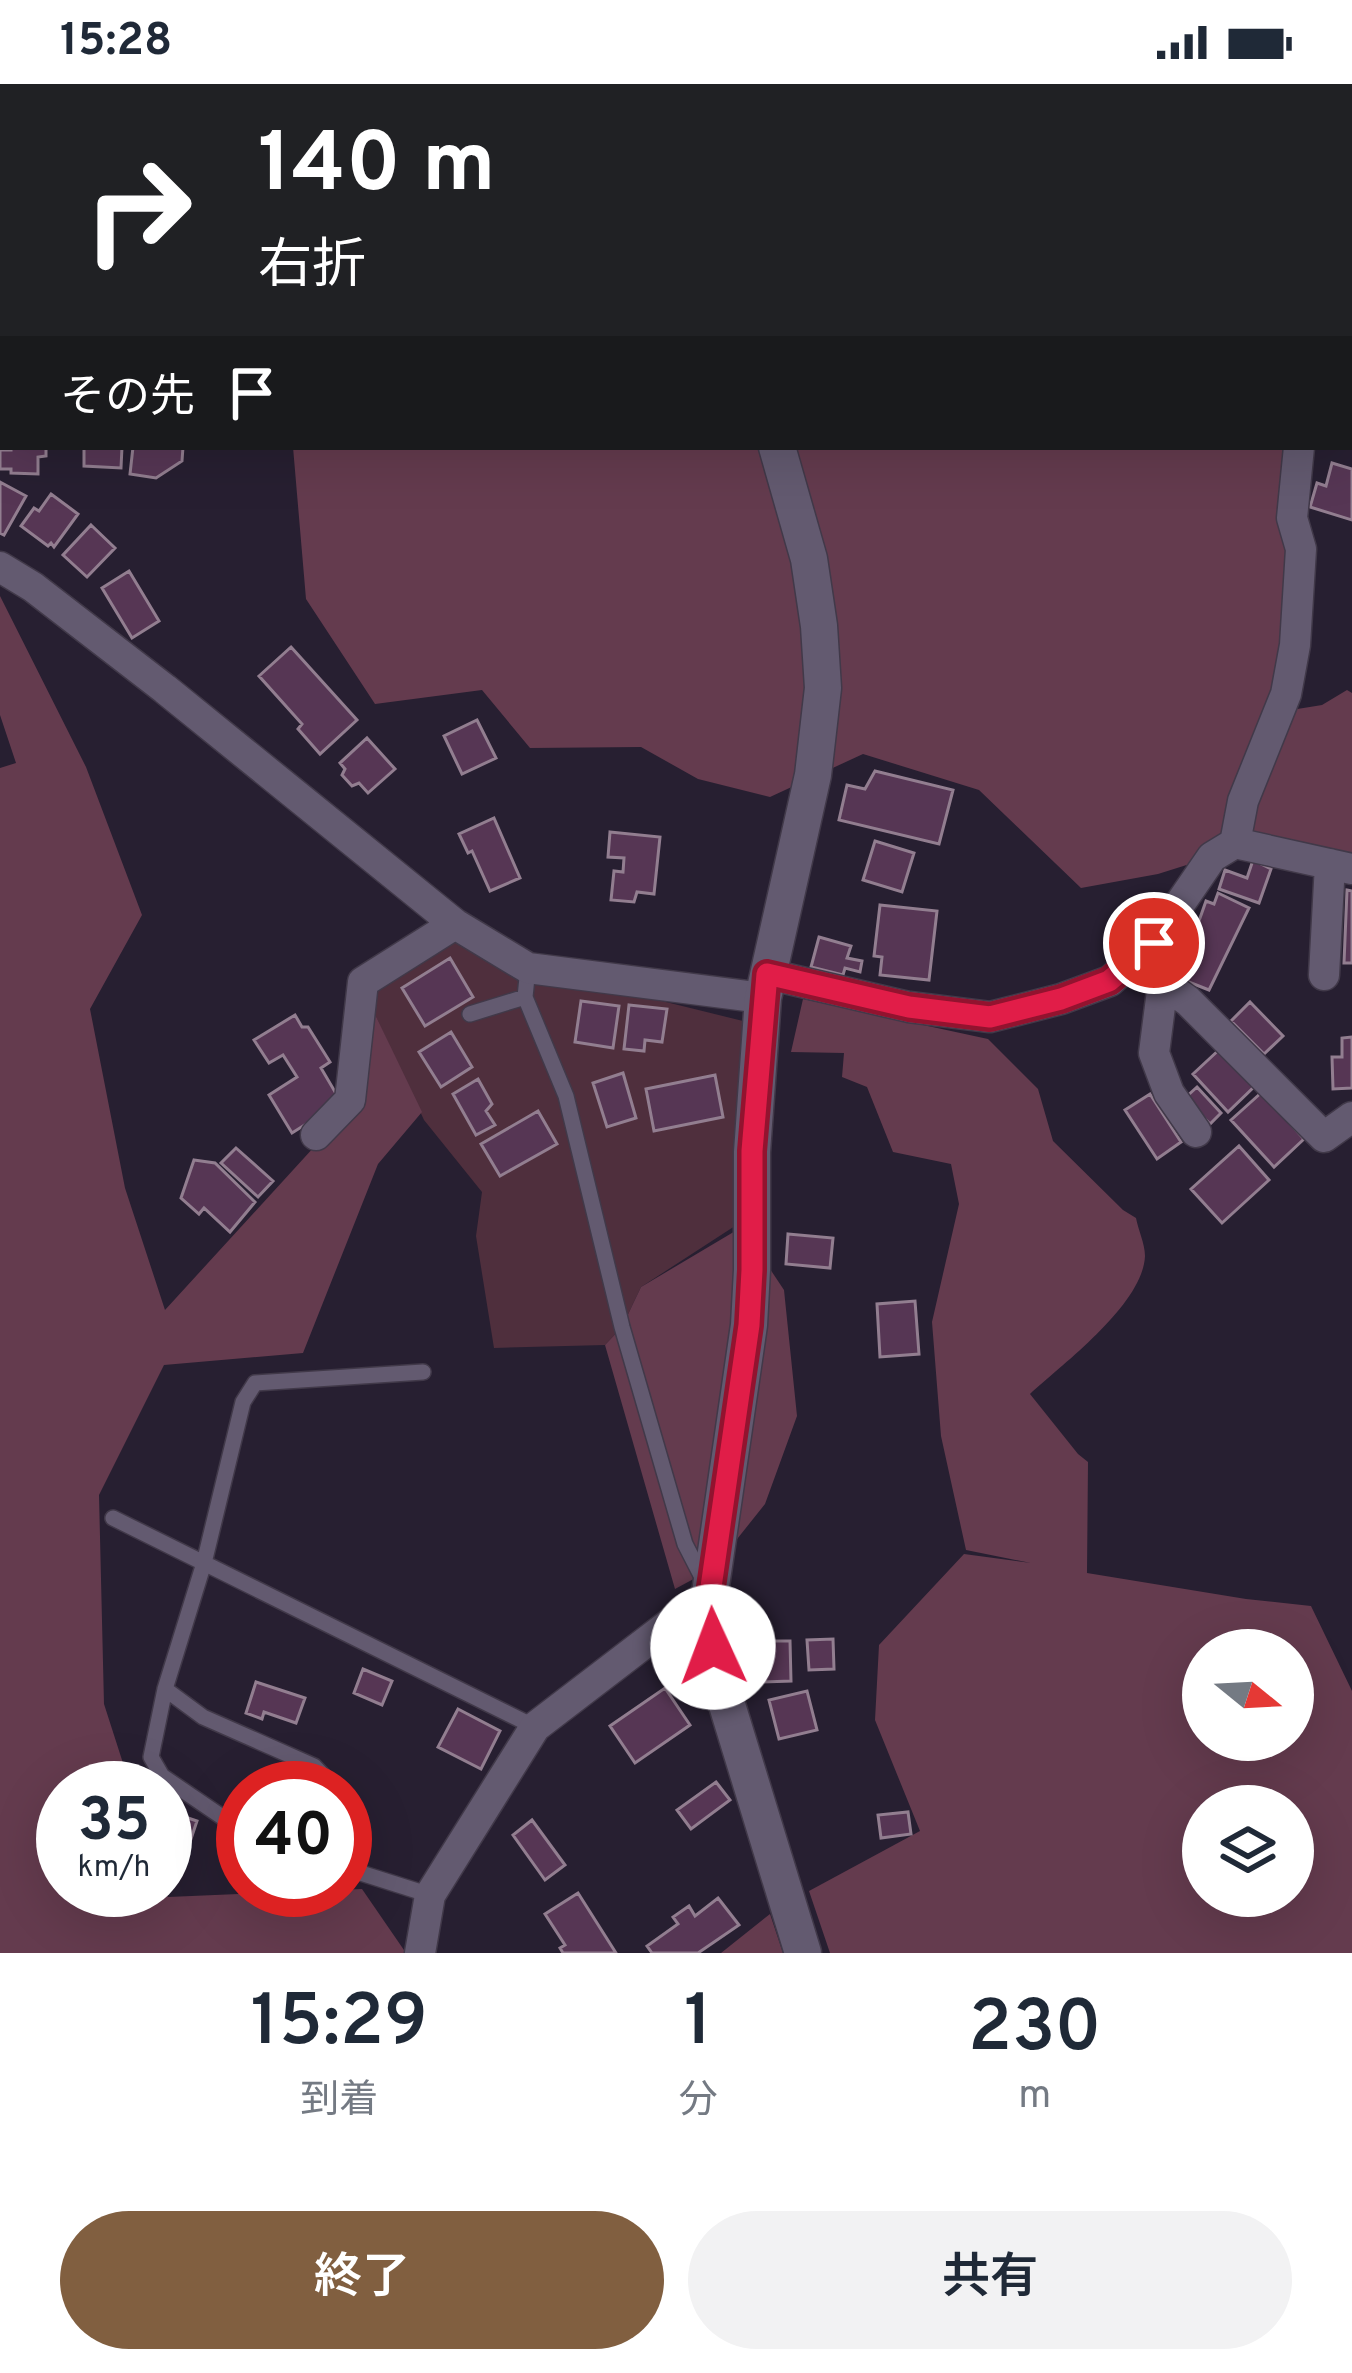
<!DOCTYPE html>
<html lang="ja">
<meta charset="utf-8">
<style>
body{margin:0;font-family:Overpass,"Noto Sans JP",sans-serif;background:#f2f2f3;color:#1f2937;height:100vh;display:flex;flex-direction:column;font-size:45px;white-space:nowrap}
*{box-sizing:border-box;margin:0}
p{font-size:39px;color:#747a83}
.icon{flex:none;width:66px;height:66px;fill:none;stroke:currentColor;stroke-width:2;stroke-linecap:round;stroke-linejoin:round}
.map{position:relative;height:1869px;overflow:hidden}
.sheet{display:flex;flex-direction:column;background:#fff;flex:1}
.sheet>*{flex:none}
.hud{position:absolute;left:0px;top:0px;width:1353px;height:366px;box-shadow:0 12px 48px #0002;background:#202124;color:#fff;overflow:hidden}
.needle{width:78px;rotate:108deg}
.tools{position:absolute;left:1182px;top:1545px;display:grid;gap:24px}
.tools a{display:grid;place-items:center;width:132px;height:132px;border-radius:50%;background:#fff;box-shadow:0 12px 48px #0002;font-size:60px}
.speed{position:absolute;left:36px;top:1677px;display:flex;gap:24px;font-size:60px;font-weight:700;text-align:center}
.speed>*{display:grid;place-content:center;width:156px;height:156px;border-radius:50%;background:#fff;box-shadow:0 12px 48px #0002;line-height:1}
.speed small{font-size:30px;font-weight:400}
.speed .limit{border:18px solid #d22;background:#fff;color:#111}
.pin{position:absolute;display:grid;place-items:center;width:102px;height:102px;color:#fff;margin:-51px;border:6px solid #fff;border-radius:50%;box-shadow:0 3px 12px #0007}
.me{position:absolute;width:132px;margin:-66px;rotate:358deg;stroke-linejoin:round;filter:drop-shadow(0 0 9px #0008)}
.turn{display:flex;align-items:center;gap:42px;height:252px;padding:0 60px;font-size:54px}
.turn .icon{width:156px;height:156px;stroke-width:2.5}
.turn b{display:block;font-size:84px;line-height:102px}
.then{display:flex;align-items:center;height:114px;padding:0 60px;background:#0003;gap:24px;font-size:45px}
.eta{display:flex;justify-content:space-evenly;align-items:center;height:204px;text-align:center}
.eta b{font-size:72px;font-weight:600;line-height:84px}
.action{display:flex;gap:24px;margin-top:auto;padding:24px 60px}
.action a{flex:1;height:138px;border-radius:72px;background:#815f40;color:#fff;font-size:48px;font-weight:600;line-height:138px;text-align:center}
.action a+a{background:#f2f2f3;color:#1f2937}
.status{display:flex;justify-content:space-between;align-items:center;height:84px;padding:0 60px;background:#fff;direction:ltr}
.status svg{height:33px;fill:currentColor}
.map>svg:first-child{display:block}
.green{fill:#4f2f3d}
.forest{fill:#643b4e;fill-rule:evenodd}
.building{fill:#563654;stroke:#927e90;stroke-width:3}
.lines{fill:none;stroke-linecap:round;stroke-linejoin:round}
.lane-casing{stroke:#413949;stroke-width:18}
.street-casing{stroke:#413949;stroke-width:33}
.secondary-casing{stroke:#413949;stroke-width:39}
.lane{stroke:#635a70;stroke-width:15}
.street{stroke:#635a70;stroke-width:30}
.secondary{stroke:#635a70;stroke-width:36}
.route-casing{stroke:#92132f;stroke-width:30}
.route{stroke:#e11d48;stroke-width:21}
</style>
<div class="status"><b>15:28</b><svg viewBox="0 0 49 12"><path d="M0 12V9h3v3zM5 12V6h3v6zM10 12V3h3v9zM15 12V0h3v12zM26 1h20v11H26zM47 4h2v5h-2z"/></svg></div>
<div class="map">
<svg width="1352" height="1869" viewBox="0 0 1352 1869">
<rect width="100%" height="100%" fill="#271f31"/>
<path class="green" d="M450,843L528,884L743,937L738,1140L641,1203L622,1243L605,1261L494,1264L476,1152L482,1108L424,1036L371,922L367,896Z"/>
<path class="forest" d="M385,0H1023L1025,3H384Z
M293,363H1292L1301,457L1285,627L1322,621L1347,606L1352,609V781L1212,773L1158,790L1081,804L979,706L863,670L770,713L698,695L641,663L530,664L482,606L375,620L306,515Z
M0,512L86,683L142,831L90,925L125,1104L165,1226L357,1016L371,922L422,1028L378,1080L303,1269L164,1281L99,1411L104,1620L131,1704H63V1806H165L168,1813L362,1805L406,1869H0V684L16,679L0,631Z
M803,915L988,955L1038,1005L1053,1057L1123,1126L1136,1134C1138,1145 1145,1160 1145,1172C1143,1220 1064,1279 1030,1310L1078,1370L1088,1378L1087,1489L1246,1515L1311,1522L1352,1607V1869H830L809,1807L920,1747L875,1636L879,1561L964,1470L1031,1479L966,1466L941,1352L932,1238L959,1120L951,1080L893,1068L867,1003L842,993L844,969L791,968ZM1203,1566H1293V1656H1203ZM1203,1722H1293V1812H1203Z
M742,1143L784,1206L797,1332L765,1420L714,1484L675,1505L605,1261L622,1243L641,1203Z
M770,1830L783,1869H721Z"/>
<path class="building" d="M11,363H46V372L38,373V390L11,389V385H0V366H11Z
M84,363H122L121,384L84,382Z
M133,363H183L182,377L156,394L130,390Z
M1332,379L1352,385V436L1310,423L1317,399L1326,402Z
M0,398L26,412L4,451L0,449Z
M51,410L78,430L54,463L51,459L48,462L21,442L34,424L39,427Z
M91,441L115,464L87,493L63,471Z
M129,487L159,537L132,554L102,504Z
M291,563L357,636L320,670L298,645L302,640L259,592Z
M477,636L496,674L462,690L444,652Z
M367,654L395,685L368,709L359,699L352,702L342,691L345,685L340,679Z
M875,687L953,706L939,760L839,736L847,701L865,705Z
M494,734L520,794L490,807L472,767L468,769L459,750Z
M610,748L660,753L654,810L637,808L634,818L611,816L614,787L623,788L624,774L608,773Z
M875,757L914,769L902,808L863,796Z
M1253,776L1271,785L1259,819L1219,805L1225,786L1247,794Z
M1347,806L1352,807V879H1344Z
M1218,809L1249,824L1209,906L1176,893L1180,869L1187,871L1206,817L1214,820Z
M880,821L937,827L929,896L880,891L882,873L874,872Z
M819,853L851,862L847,874L862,877L860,888L845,884L843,891L811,883Z
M450,874L473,913L425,942L402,904Z
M581,917L619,922L613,964L575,958Z
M1250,918L1283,952L1264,970L1231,937Z
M629,921L667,925L662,958L645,956L644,967L624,965Z
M295,931L302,943H308L330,978L321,984L341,1018L292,1049L269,1011L297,993L283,971L269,979L254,956Z
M451,948L472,983L441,1003L419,968Z
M1352,953V1004L1333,1005L1332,973H1342V954Z
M1222,963L1257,1000L1228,1028L1193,990Z
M623,989L636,1034L607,1043L593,999Z
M715,991L723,1033L654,1047L646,1005Z
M478,995L492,1020L486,1027L495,1041L476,1051L453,1010Z
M1197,1003L1221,1029L1210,1040L1185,1014Z
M1262,1008L1304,1055L1274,1083L1231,1036Z
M1150,1010L1181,1058L1157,1075L1125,1026Z
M538,1027L557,1060L500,1092L481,1060Z
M1239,1062L1269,1096L1222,1139L1191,1105Z
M236,1064L273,1097L258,1113L221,1079Z
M194,1076L215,1079L255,1118L230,1148L204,1124L199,1130L181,1114Z
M788,1150L833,1154L830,1184L786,1180Z
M915,1217L919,1270L880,1273L877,1220Z
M833,1555L834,1585L809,1586L807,1556Z
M762,1557H790L791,1597L763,1598Z
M363,1585L392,1597L382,1621L354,1609Z
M256,1598L305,1614L296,1639L264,1628L262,1635L246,1629Z
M665,1604L690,1641L635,1679L610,1642Z
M807,1607L817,1646L779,1655L769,1616Z
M458,1625L500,1647L481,1685L438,1663Z
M716,1698L730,1716L691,1745L677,1726Z
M908,1728L911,1750L881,1754L878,1731Z
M179,1731L197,1737L190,1758L172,1751Z
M532,1736L565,1781L545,1796L513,1751Z
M578,1809L616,1869H563L560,1864L565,1861L545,1830Z
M718,1814L739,1841L698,1869H652L647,1862L678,1840L673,1833L689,1822L695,1832Z"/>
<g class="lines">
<g class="lane-casing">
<path id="lane" d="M528,884L525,913L566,1012L622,1243L685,1460L703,1495
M470,930L525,913
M113,1434L535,1643
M165,1605L203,1633L314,1682L335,1704
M345,1725L356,1788
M243,1744L231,1739L162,1692L151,1673L165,1605L204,1479L243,1318L255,1299L423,1288
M345,1784L430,1811"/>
</g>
<g class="street-casing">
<path id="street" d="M237,0V3
M1350,128L1352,125
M0,134H3
M0,284H3
M0,483L33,503L165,605L455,840L528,884L763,914
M1235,759L1243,717L1286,610L1295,561L1301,465L1292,434L1299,363
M1133,877L1188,917L1324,1053L1352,1033
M767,890L909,923L990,933L1061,915L1110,897L1153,859L1212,773L1235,759L1352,785
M1324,891L1330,780
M1163,899L1154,969L1169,1009L1196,1048
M316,1051L350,1016L363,898L455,840
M420,1869L430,1811L535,1643L710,1509"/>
</g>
<g class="secondary-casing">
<path id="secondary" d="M674,0L675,3
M1321,0L1323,3
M1350,40L1352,43
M777,363L809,475L819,542L823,604L813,691L763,914L752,1068V1186L749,1241L710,1509L713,1563L720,1598L803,1869"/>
</g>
<use href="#lane" class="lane"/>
<use href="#street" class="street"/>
<use href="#secondary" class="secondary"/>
</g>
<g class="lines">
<g class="route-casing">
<path id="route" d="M713,1563L710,1510L749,1241L752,1186V1067L767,890L909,923L990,933L1061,915L1109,897L1154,859"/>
</g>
<use href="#route" class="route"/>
</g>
</svg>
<div class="tools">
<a><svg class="needle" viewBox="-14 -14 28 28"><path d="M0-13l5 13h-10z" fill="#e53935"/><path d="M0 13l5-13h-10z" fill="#747a83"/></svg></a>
<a><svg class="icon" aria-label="layers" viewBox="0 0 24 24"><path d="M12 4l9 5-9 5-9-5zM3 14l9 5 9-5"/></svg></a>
</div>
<div class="speed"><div>35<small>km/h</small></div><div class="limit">40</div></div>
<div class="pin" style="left:1154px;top:859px;background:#d93025"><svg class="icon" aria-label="arrive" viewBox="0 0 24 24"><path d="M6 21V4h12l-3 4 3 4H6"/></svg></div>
<svg class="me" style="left:713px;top:1563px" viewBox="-20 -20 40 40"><circle r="19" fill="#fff"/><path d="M0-13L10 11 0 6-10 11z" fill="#e11d48"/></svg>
<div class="hud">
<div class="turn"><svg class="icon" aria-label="right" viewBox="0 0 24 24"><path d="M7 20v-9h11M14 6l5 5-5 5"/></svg><div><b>140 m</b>右折</div></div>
<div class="then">その先<svg class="icon" aria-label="arrive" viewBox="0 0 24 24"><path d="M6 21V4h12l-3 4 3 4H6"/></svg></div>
</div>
</div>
<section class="sheet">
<div class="eta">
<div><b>15:29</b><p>到着</p></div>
<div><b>1</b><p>分</p></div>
<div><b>230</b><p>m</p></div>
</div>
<div class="action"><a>終了</a><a>共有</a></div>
</section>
